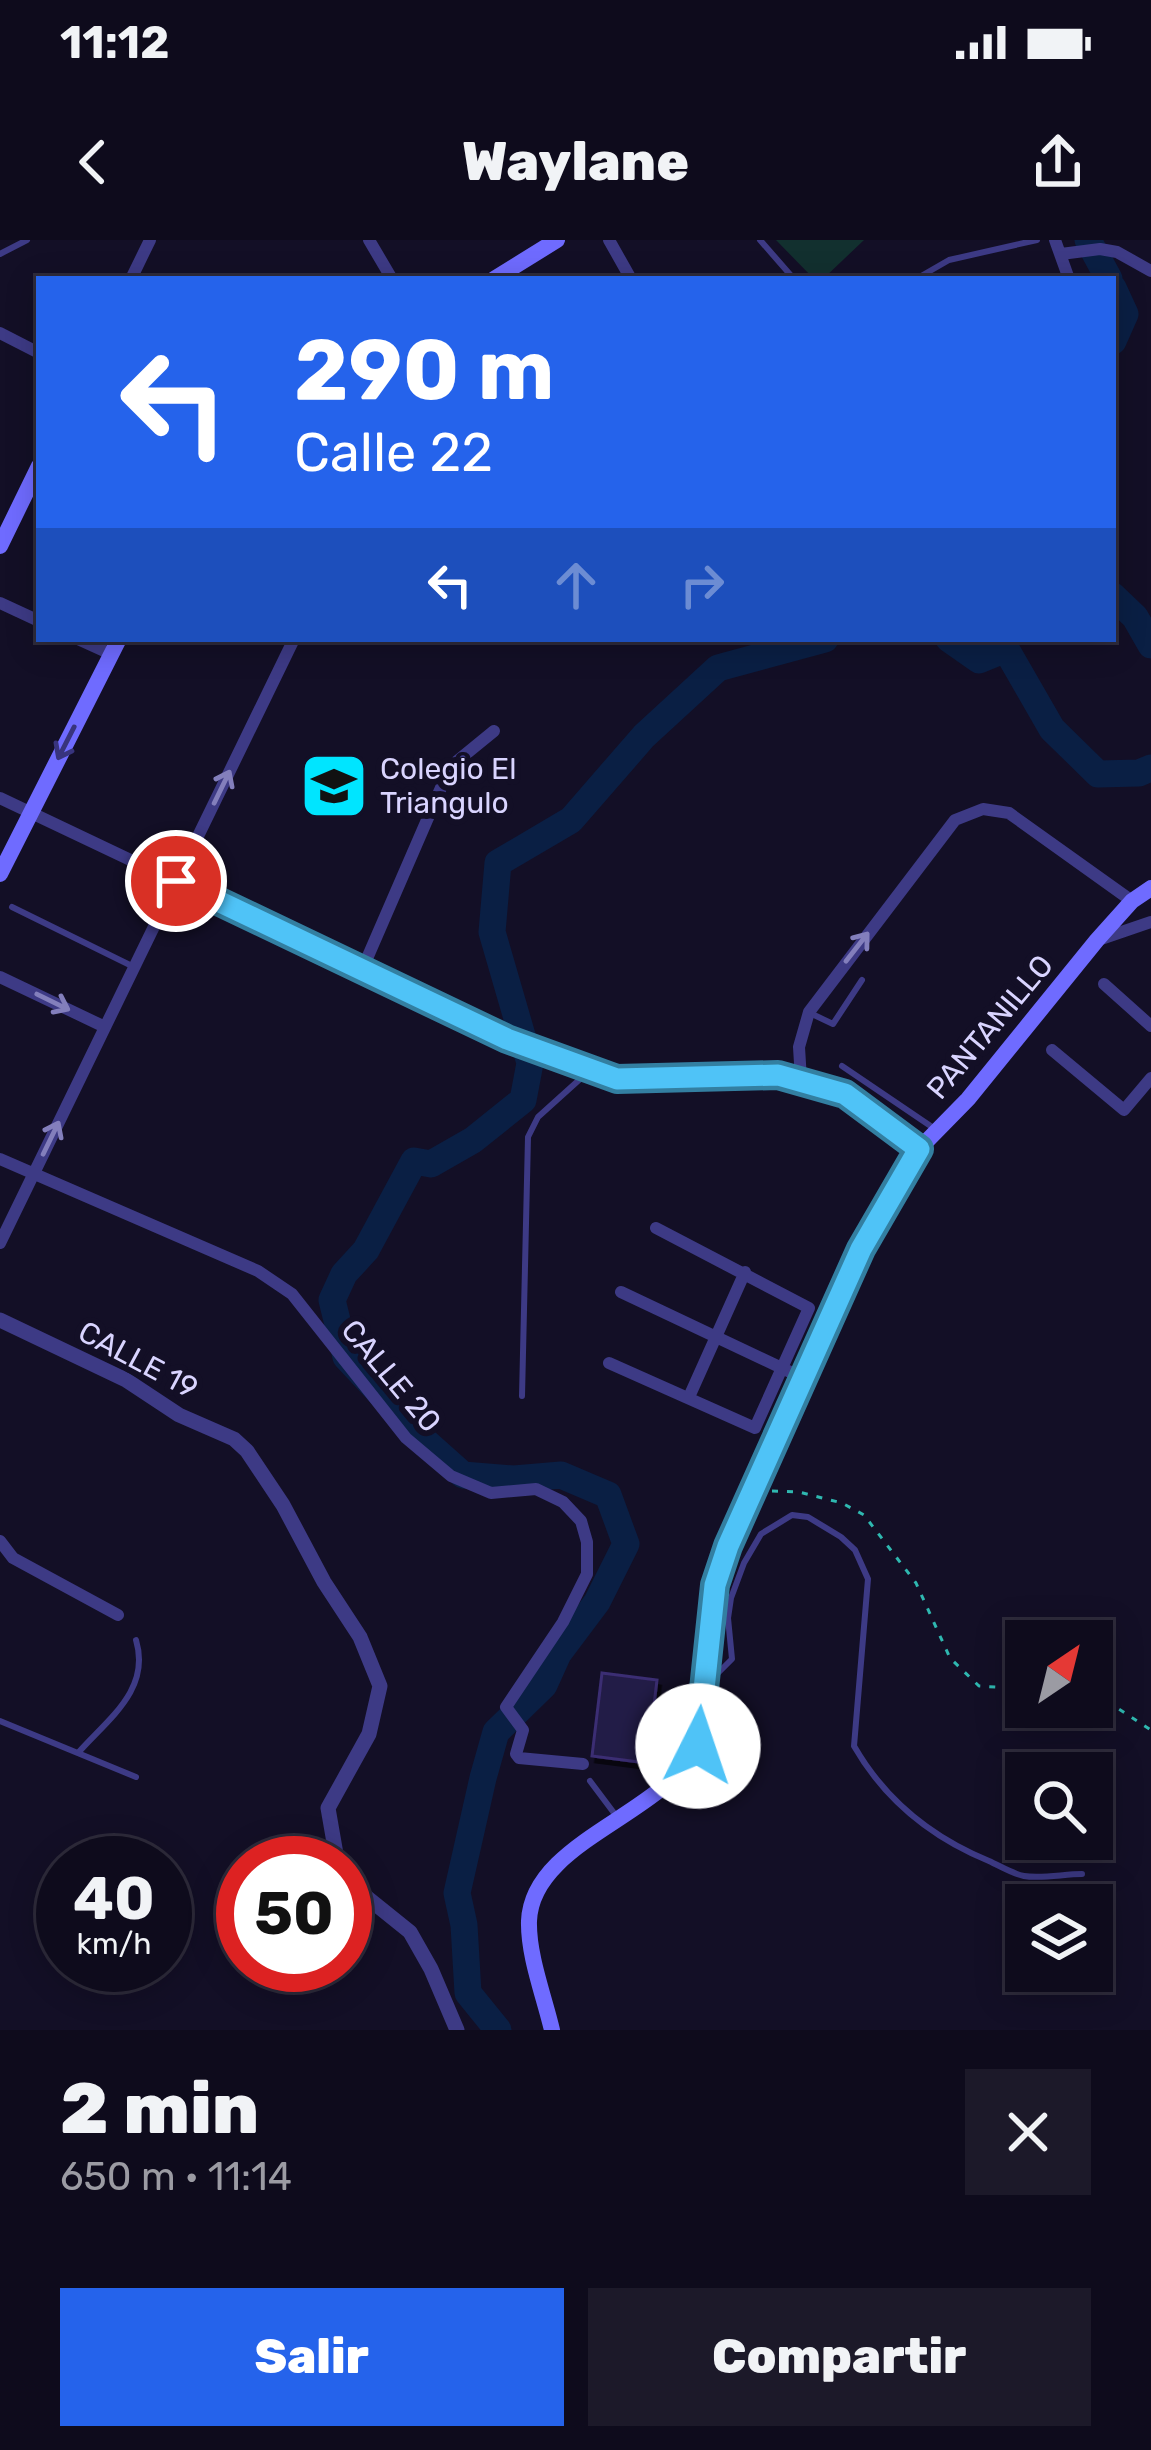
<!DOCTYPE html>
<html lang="es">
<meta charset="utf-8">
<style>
body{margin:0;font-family:Rubik,sans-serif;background:#1c1929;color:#f1f3f6;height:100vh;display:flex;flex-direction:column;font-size:45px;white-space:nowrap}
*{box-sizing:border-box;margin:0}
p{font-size:39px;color:#9b9ba3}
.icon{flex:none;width:66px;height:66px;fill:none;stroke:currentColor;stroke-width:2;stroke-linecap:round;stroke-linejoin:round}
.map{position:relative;height:1790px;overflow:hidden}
.panel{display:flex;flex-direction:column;background:#0e0b1c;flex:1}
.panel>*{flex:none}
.hud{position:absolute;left:36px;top:36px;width:1080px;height:366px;border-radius:0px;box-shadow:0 6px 30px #0003,0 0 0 3px #2e2b3b;background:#2563eb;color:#fff;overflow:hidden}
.needle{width:78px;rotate:35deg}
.controls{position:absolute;left:1005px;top:1380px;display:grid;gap:24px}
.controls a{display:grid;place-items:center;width:108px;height:108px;border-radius:0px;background:#0e0b1c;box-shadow:0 6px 30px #0003,0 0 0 3px #2e2b3b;font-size:60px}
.speed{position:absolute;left:36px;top:1596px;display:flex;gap:24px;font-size:60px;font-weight:700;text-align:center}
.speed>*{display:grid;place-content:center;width:156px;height:156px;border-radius:50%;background:#0e0b1c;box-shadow:0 6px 30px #0003,0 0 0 3px #2e2b3b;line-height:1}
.speed small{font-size:30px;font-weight:400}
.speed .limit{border:18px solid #d22;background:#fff;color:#111}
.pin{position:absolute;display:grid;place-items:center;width:102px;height:102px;color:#fff;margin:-51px;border:6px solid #fff;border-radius:50%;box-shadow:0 3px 12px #0007}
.me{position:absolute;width:132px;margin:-66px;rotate:4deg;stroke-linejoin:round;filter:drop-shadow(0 0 9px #0008)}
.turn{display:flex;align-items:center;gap:42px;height:252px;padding:0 60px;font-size:54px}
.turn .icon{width:156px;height:156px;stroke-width:2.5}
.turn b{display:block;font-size:84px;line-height:102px}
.lanes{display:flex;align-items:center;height:114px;padding:0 60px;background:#0003;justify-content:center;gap:60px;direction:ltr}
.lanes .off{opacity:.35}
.round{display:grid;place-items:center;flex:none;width:126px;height:126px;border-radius:0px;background:#1c1929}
.headline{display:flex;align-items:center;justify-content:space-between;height:204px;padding:0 60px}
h1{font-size:72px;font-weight:800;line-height:90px}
.action{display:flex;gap:24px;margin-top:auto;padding:24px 60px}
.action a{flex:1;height:138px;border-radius:0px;background:#2563eb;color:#fff;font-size:48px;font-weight:800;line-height:138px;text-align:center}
.action a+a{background:#1c1929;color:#f1f3f6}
.status{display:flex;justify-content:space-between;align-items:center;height:84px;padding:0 60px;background:#0e0b1c;direction:ltr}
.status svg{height:33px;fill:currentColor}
header{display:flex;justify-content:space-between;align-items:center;height:156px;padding:0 60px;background:#0e0b1c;font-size:54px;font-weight:800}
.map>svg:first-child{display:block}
.green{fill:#12302f}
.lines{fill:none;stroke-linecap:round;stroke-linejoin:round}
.river{stroke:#0a1f44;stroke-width:27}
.building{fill:#241b47;stroke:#3b2d73;stroke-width:3;filter:url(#shadow)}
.path{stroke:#2fb8b0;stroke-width:3;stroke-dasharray:6 9;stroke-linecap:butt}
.service{stroke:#3d3a85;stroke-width:6}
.minor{stroke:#3d3a85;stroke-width:12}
.tertiary{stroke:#3d3a85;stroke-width:15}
.secondary{stroke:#6f6bff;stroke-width:16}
.oneway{stroke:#38347d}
.oneway2{stroke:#837fbc}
.route-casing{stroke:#337fa1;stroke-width:30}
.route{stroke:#4fc3f7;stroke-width:21}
.labels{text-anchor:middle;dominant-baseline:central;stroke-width:12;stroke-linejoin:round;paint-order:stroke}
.poi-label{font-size:30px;fill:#d9d4ff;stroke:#130f26;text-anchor:start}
.street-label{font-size:30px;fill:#d9d4ff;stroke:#130f26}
</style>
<div class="status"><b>11:12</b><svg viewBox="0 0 49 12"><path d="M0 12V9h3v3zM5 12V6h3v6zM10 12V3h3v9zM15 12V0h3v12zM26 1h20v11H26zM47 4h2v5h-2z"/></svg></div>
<header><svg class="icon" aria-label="back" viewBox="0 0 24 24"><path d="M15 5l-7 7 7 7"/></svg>Waylane<svg class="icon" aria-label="share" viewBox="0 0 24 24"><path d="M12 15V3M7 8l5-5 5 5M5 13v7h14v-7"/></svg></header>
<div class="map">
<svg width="1151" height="1790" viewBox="0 0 1151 1790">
<defs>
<filter id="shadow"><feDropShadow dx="3.5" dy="6" stdDeviation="0" flood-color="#0009"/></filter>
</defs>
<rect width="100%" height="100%" fill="#130f26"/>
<path class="green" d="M776,0H864L823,39H814Z"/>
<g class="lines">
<path class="river" d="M1088,0L1109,39
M1113,48L1125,74L1113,101
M1113,356L1135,377L1151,405
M949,399L979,420L1006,409L1052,489L1098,534L1139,533L1151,528
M498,1790L468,1753L464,1685L457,1653L483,1538L496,1492L544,1445L558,1414L597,1362L626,1304L608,1255L561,1235L514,1239L463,1235L426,1202L346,1117L332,1060L344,1034L366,1010L414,921L431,924L473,900L523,860L530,823L492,692L498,623L571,580L644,496L718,428L825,399"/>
</g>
<path class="building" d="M602,1433L657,1440L647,1523L592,1516Z"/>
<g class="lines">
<path class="path" d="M772,1251L799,1252L842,1263L864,1275L916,1343L950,1418L979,1446L1026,1449
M1092,1457L1111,1464L1151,1490"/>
<path class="service" d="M760,0L794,39
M0,14L27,0
M916,39L949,20L1037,0
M12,667L134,727
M812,774L833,784L862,740
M842,826L935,889
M522,1156L528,897L538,877L589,831
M709,1442L732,1419L728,1378L731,1358L744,1323L761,1294L792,1275L808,1277L841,1297L855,1310L868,1339L854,1506C885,1560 933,1598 989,1621C1000,1626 1013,1634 1024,1636C1042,1639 1064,1634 1082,1634
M0,1481L136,1537
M78,1513C108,1479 151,1450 136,1400
M590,1541L617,1577"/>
<path class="minor" d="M369,0L392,39
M609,0L631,39
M1055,0L1069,39
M1061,14L1100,9L1117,12L1151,31
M131,39L150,0
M0,93L39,113
M0,363L39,381
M78,399L111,414
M0,558L507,799L617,839L778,835L845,854L919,909
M1101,699L1151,682
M362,730L450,527L494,491
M0,737L105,787
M1104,744L1151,786
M1052,810L1124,870L1151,838
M801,840L799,807L809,772L955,580L983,569L1009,573L1132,661
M0,919L258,1031L292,1054L406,1198L451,1236L491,1253L536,1249L563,1262L581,1281L587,1302V1334L563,1382L506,1467L523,1490L516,1514L519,1518L583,1524
M0,1003L294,399
M621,1052L805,1139
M609,1123L755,1188L809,1068L656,988
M689,1157L745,1032
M0,1301L13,1318L118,1375"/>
<path class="tertiary" d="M0,1080L126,1140L179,1175L234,1199L247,1211L283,1265L324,1342L360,1397L380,1446L369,1494L328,1568L336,1614L342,1623
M345,1627L364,1655L410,1692L431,1729L457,1790"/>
<path class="secondary" d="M494,39L557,0
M0,306L39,226
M0,634L119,399
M552,1790C544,1756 528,1715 529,1681C532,1601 665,1575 698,1506L715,1345L728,1306L861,1009L919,909L968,859L1097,700L1132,661L1151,648"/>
</g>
<defs><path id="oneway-shaft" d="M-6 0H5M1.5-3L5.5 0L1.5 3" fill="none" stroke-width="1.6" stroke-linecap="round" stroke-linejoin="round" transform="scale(3)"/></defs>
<use class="oneway" href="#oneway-shaft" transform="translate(66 503) rotate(117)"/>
<g class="oneway2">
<use href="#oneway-shaft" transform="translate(222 547) rotate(-64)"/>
<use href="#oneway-shaft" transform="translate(857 707) rotate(-52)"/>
<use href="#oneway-shaft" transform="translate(53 762) rotate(26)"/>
<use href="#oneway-shaft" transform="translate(51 898) rotate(-64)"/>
</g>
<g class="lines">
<g class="route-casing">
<path id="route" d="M176,641L507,799L617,839L778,835L845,854L919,909L861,1009L728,1306L715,1345L698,1506"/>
</g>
<use href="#route" class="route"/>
</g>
<defs>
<g id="school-square" transform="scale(3.45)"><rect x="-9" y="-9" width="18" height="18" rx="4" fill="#00e5ff" stroke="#130f26"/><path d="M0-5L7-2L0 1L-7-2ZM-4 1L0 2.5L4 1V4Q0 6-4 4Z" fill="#111"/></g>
</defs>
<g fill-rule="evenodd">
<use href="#school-square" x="334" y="546"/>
</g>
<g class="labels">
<g class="poi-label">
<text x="380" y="529">Colegio El<tspan x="380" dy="34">Triangulo</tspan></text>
</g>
<g class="street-label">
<text transform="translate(990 787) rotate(-50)">PANTANILLO</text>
<text transform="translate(138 1120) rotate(28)">CALLE 19</text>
<text transform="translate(391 1136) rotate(50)">CALLE 20</text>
</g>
</g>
</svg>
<div class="controls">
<a><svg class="needle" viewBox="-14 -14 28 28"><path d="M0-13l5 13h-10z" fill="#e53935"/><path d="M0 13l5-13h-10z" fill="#9b9ba3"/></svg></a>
<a><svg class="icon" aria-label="search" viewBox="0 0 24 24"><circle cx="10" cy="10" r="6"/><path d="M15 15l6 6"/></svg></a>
<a><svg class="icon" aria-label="layers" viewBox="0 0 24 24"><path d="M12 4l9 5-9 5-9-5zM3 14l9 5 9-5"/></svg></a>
</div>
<div class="speed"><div>40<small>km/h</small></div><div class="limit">50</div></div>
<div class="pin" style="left:176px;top:641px;background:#d93025"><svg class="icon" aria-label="arrive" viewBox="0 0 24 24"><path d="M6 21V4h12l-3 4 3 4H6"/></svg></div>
<svg class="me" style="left:698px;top:1506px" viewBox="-20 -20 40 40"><circle r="19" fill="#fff"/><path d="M0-13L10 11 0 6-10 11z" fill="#4fc3f7"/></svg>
<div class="hud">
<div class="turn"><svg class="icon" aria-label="left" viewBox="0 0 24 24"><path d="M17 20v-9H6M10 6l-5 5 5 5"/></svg><div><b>290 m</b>Calle 22</div></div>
<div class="lanes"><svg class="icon" aria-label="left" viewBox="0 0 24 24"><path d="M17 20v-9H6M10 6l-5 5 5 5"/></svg><svg class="icon off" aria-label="ahead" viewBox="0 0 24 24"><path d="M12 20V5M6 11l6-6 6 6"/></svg><svg class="icon off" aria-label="right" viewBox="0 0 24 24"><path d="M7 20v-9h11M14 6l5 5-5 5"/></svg></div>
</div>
</div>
<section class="panel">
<div class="headline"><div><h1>2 min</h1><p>650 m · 11:14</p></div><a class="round"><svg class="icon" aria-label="close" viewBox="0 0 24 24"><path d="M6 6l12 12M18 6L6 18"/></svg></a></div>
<div class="action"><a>Salir</a><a>Compartir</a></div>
</section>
